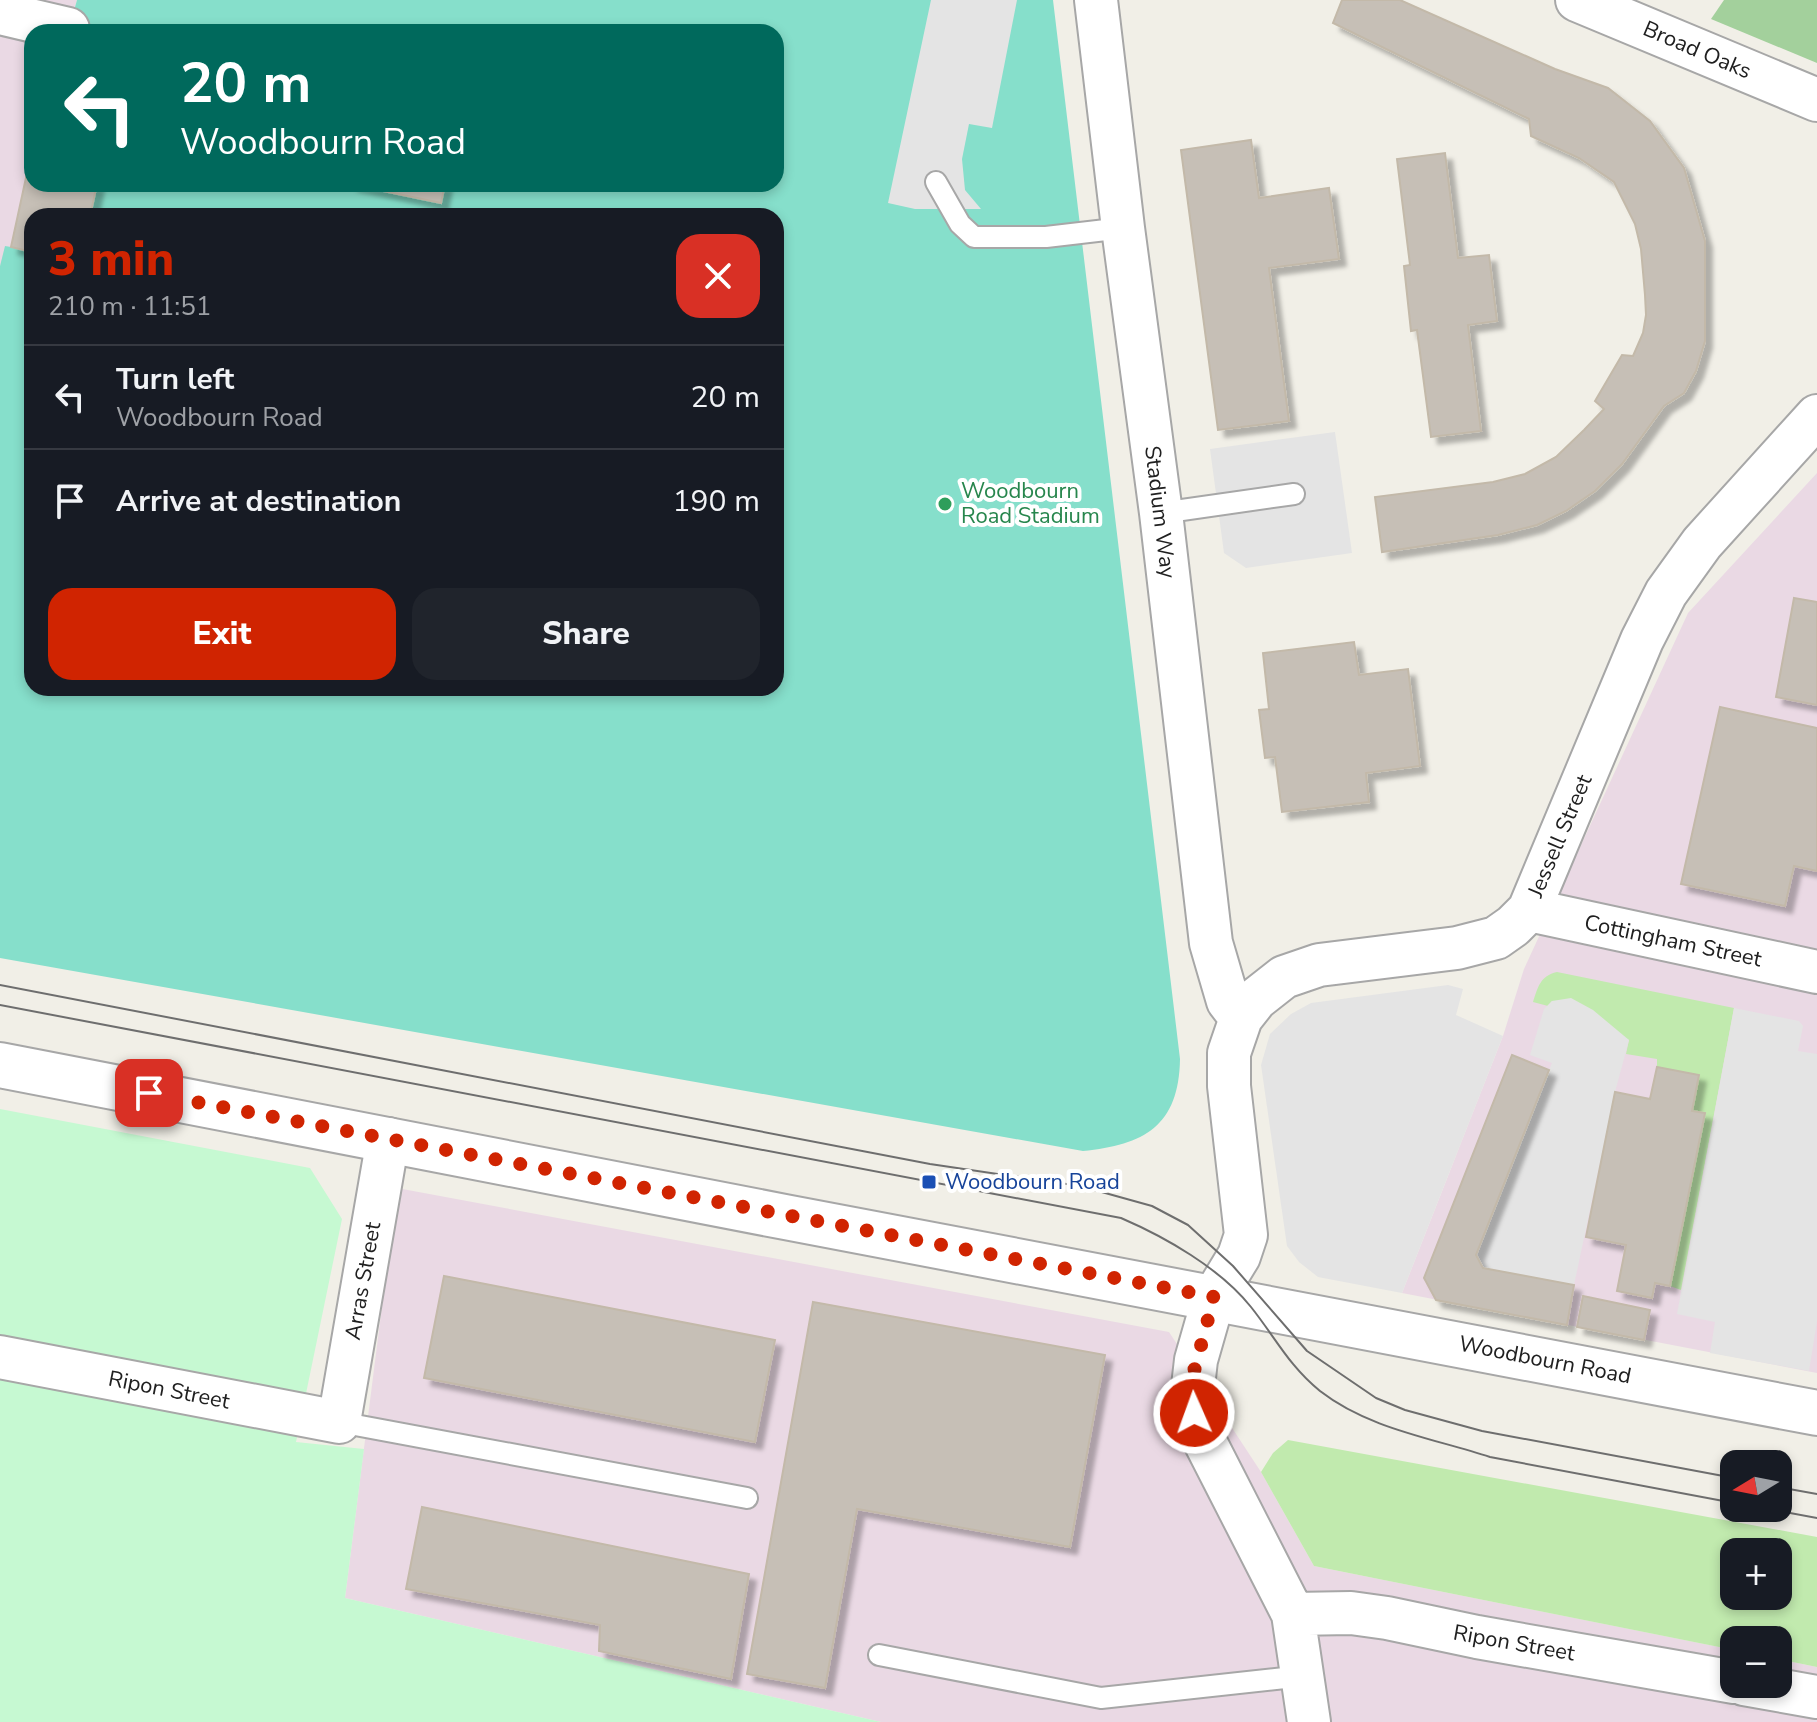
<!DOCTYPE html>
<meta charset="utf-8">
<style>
body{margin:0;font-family:"Nunito Sans",sans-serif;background:#20242c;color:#f1f3f6;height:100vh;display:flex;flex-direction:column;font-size:30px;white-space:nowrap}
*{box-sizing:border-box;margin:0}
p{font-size:26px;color:#9ea1a6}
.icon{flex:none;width:44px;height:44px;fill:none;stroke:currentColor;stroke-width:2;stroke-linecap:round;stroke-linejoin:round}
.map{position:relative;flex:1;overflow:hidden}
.sheet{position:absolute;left:24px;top:208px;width:760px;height:488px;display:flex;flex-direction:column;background:#171b24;border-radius:24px;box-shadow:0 4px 12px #0003}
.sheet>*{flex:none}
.top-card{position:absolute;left:24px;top:24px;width:760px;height:168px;border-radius:24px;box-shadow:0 4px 12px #0003;background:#00695c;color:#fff;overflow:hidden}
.needle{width:52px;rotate:260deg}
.tools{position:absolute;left:1720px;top:1450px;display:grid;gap:16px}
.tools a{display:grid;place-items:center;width:72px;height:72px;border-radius:16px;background:#171b24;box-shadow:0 4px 12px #0003;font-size:40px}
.pin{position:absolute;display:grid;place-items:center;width:68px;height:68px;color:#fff;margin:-34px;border-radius:16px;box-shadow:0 4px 12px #0006}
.me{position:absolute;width:88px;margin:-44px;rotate:358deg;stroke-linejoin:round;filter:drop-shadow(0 0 6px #0008)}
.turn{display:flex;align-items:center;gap:28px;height:168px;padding:0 24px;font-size:36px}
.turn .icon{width:104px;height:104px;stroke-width:2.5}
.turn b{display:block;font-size:56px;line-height:68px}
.round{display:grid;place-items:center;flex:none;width:84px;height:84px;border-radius:24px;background:#20242c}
.summary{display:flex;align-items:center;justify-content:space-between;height:136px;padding:0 24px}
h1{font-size:48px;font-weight:800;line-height:60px;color:#d02401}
.cta{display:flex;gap:16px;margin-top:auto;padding:16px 24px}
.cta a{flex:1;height:92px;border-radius:24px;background:#d02401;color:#fff;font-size:32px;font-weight:800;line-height:92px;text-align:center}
.cta a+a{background:#20242c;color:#f1f3f6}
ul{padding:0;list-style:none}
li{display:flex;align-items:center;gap:24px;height:104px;padding:0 24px;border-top:2px solid #363941}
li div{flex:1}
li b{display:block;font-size:30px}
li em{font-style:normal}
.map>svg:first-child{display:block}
.industrial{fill:#ead9e4}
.grass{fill:#c1eaae;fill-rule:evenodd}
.forest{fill:#a3d09c}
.park{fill:#c6f9d2}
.pitch{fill:#86dfcb;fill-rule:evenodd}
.parking{fill:#e4e4e4}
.building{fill:#c6bfb6;stroke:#c3b9a9;stroke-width:2;filter:url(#shadow)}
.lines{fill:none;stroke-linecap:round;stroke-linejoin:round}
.service-casing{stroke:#a7a7a7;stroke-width:24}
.minor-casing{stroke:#a7a7a7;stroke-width:46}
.tertiary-casing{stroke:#a7a7a7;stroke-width:48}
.service{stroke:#fff;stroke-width:20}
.minor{stroke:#fff;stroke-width:42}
.tertiary{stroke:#fff;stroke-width:44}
.tram{stroke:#6e6e6e;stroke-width:2}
.route{stroke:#d02401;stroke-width:14;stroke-dasharray:0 25.2}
.leisure-dot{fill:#2e9e5b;stroke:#fff;stroke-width:3}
.transit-dot{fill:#1a4fb4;stroke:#fff;stroke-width:3}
.labels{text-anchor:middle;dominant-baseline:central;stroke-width:8;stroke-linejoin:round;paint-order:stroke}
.street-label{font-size:22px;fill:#202020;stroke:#fff}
.leisure-label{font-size:22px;fill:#27864d;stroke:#fff;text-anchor:start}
.transit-label{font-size:22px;fill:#164399;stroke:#fff;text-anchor:start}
</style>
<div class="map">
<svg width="1817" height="1722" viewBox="0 0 1817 1722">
<defs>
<filter id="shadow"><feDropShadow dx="7" dy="7" stdDeviation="2" flood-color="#0004"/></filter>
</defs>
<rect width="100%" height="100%" fill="#f1efe7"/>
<path class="industrial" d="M0,0H77L68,32H32V150L11,247L0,266Z
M1817,473V1373L1402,1293L1503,1036L1524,969L1688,613Z
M397,1188L1169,1332L1261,1472L1314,1566L1734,1650V1684H1778V1659L1817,1667V1722H881L345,1598Z"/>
<path class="grass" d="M1557,972L1734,1008L1681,1290L1670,1286L1705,1114L1692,1111L1699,1075L1657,1067V1059L1626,1054L1629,1040L1552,1001L1548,1006L1533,1002C1538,987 1540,976 1557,972Z
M1288,1440L1817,1537V1667L1778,1659V1640H1734V1650L1314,1566L1261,1472L1273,1453ZM1734,1552H1778V1596H1734Z"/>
<path class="forest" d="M1724,0H1817V63L1711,19Z"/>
<path class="park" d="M0,1109L310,1168L342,1219L296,1442L364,1449L345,1598L881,1722H0Z"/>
<path class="pitch" d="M77,0H1053L1180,1059C1179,1126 1144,1145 1083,1151L0,958V266L5,246L11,247L32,150V184H776V32H68ZM32,216H776V688H32Z"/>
<path class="parking" d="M931,0H1017L992,128L969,124L962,159L965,190L981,209H915L888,203Z
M1335,432L1352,553L1246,568L1224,553L1210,449Z
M1448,985L1463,989L1456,1015L1503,1036L1402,1293L1318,1277L1299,1262L1287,1246L1261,1065L1270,1034L1291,1014L1311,1003Z
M1571,998L1593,1010L1629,1040L1615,1092L1574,1285L1483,1268L1476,1255L1552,1063L1530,1055L1544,1009L1552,1001Z
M1734,1008L1799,1021L1803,1026L1798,1051L1817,1054V1321L1809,1371L1710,1353L1715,1322L1677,1314Z"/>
<path class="building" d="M1342,0H1400L1555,69L1608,88L1650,121L1684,168L1705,241V341L1696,371L1684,393L1664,406L1622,464L1595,491L1566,511L1537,525L1498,535L1382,552L1375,497L1493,482L1525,474L1556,457L1584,430L1604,409L1595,401L1622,355L1633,356L1643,333L1646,315L1645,295L1641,249L1635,224L1614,182L1579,158L1531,136L1529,119L1333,23Z
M1251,140L1259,198L1329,188L1339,259L1269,268L1289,421L1218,430L1181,150Z
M32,150V184H97L90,216H32V252L11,247Z
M1445,153L1458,258L1489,255L1497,321L1468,325L1481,431L1431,437L1417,330L1411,331L1404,266L1410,265L1397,159Z
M350,184H445L441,203Z
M1794,598L1817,602V705L1776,697Z
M1354,642L1359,675L1408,669L1420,766L1366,773L1369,802L1282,812L1275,757L1265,758L1259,710L1269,709L1263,653Z
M1720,707L1817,728V871L1794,866L1785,906L1681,884Z
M1512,1055L1549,1070L1476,1255L1483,1268L1574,1285L1567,1325L1436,1300L1424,1278Z
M1657,1067L1699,1075L1692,1111L1705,1113L1670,1286L1655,1283L1652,1298L1617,1291L1626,1245L1586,1237L1615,1092L1650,1099Z
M444,1276L775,1340L755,1442L424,1378Z
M1583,1296L1650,1310L1644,1340L1577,1327Z
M813,1302L1105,1355L1070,1547L857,1509L825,1688L747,1674Z
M422,1507L749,1574L731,1679L599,1651L600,1625L406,1589Z"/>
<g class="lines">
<g class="service-casing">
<path id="service" d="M936,182L960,224L974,237H1046L1123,228
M1161,513L1294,494
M339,1422L747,1498
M879,1655L1101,1698L1303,1676"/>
</g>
<g class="minor-casing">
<path id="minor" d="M1096,0L1123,228L1161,513L1211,943L1228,1001L1241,1018
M1577,0L1817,100
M0,13L68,29
M1529,910L1817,972
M0,1357L339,1422L388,1139
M1293,1614L1351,1613L1387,1618L1477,1637L1734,1682
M1744,1684L1817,1697
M1309,1722L1293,1614L1201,1434L1192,1395L1196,1360L1214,1297L1239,1256L1246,1235L1229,1086V1053L1241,1018L1256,999L1284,977L1319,965L1457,948L1496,938L1513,926L1529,910L1642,640L1666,593L1702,543L1817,416"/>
</g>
<g class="tertiary-casing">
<path id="tertiary" d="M0,1065L785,1217L1817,1413"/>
</g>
<use href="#service" class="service"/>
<use href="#minor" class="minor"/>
<use href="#tertiary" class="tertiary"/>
<path class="tram" d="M0,985L930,1164L1080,1186L1152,1206L1188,1225L1233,1266L1307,1351L1376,1398L1405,1410L1482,1431L1734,1478
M0,1005L1121,1218C1165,1237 1220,1268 1251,1307C1275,1337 1289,1366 1320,1391C1369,1429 1432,1438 1490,1457L1734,1503
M1778,1487L1817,1494
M1763,1508L1817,1518"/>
</g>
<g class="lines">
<path class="route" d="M149,1093L1214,1297L1193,1375L1194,1413"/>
</g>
<circle class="leisure-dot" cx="945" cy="504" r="8"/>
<rect class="transit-dot" x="921" y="1174" width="16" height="16" rx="4"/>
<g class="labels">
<g class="street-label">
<text transform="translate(1697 50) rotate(23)">Broad Oaks</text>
<text transform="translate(1160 512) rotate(83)">Stadium Way</text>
<text transform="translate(1560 836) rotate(-67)">Jessell Street</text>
<text transform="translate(1673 941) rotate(12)">Cottingham Street</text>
<text transform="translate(363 1281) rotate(-80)">Arras Street</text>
<text transform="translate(1545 1360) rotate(11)">Woodbourn Road</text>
<text transform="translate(169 1390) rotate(11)">Ripon Street</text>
<text transform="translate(1514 1643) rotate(10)">Ripon Street</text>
</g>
<g class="leisure-label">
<text x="961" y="491">Woodbourn<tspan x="961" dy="25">Road Stadium</tspan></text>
</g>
<g class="transit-label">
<text x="945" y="1182">Woodbourn Road</text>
</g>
</g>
</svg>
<div class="tools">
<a><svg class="needle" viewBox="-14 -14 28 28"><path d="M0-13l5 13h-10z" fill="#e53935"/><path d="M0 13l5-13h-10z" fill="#9ea1a6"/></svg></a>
<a>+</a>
<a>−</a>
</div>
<div class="pin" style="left:149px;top:1093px;background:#d93025"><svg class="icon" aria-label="arrive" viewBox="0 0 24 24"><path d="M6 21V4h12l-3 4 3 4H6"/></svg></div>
<svg class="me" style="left:1194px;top:1413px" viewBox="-20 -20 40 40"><circle r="17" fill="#d02401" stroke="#fff" stroke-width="3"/><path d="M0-11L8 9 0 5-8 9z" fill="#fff"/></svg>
<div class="top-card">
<div class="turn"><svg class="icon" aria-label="left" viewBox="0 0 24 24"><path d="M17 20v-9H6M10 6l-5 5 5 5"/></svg><div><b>20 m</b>Woodbourn Road</div></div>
</div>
<section class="sheet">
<div class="summary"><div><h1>3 min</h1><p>210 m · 11:51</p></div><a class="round" style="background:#d93025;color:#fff"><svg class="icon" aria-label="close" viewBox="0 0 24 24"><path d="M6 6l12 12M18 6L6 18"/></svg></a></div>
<ul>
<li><svg class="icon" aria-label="left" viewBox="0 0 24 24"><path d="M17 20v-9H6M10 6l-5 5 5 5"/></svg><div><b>Turn left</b><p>Woodbourn Road</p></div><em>20 m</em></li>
<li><svg class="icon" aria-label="arrive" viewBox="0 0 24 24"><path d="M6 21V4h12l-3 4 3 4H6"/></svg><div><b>Arrive at destination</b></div><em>190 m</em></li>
</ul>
<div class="cta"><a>Exit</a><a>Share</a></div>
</section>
</div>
